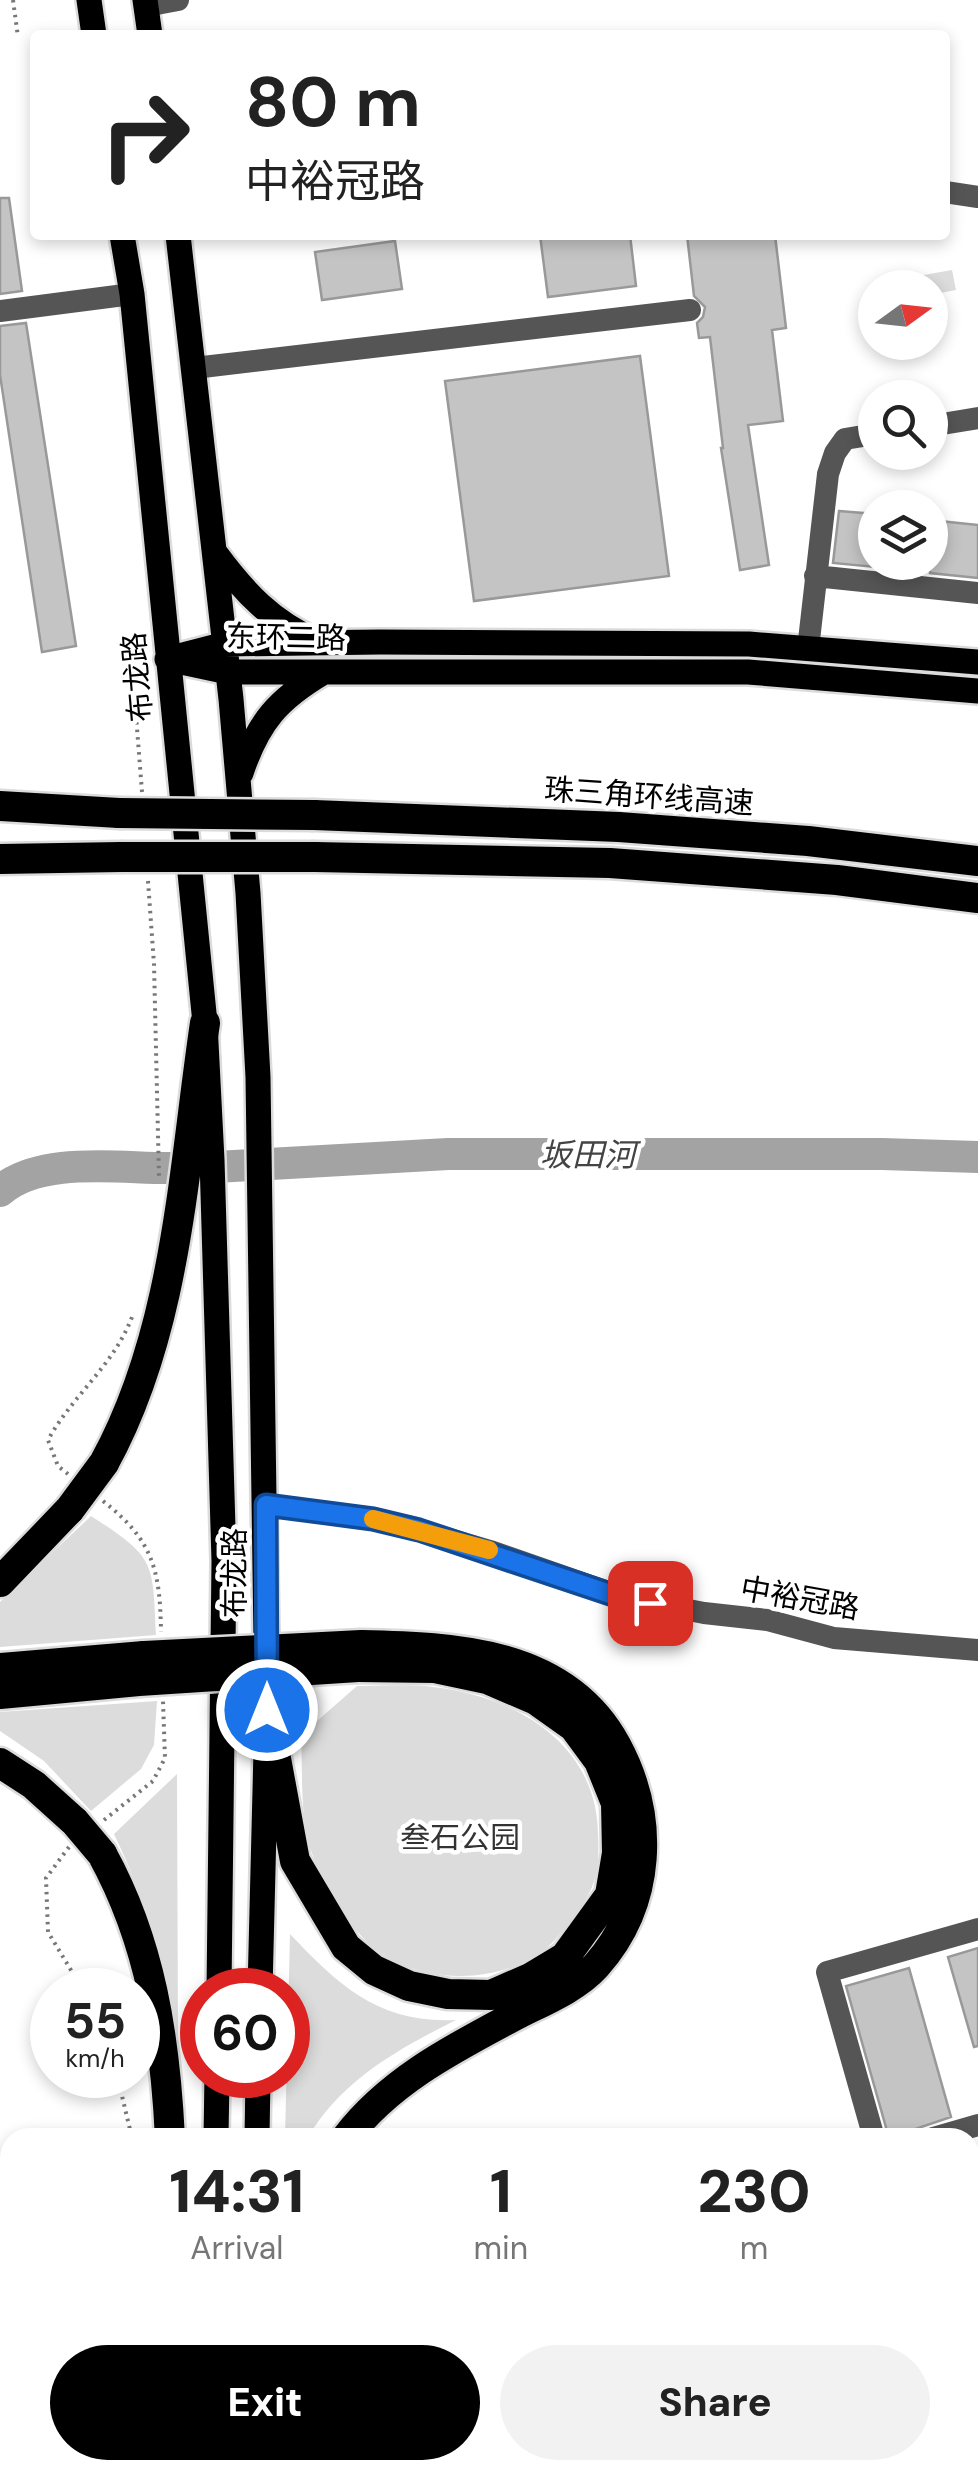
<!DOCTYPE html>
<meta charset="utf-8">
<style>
body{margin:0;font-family:"DM Sans","Noto Sans SC",sans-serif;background:#f2f2f2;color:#222;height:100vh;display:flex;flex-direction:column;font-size:38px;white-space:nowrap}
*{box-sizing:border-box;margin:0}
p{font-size:32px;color:#767676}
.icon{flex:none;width:55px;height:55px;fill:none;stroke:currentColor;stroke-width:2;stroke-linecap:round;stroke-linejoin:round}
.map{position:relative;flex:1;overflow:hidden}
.sheet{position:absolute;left:0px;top:2128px;width:980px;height:352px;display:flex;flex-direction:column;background:#fff;border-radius:30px 30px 0 0;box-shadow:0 5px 15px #0003}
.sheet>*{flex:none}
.top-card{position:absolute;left:30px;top:30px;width:920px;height:210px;border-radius:10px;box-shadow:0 5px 15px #0003;background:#fff;color:#222;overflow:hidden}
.needle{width:65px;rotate:75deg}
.controls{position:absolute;left:858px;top:270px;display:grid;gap:20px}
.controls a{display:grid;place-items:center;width:90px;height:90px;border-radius:50%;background:#fff;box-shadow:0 5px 15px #0003;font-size:50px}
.speed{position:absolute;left:30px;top:1968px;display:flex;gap:20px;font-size:50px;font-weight:700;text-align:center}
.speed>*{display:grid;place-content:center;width:130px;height:130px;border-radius:50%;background:#fff;box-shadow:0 5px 15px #0003;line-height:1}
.speed small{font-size:25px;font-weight:400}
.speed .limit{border:15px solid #d22;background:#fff;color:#111}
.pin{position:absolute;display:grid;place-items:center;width:85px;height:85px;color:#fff;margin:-42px;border-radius:20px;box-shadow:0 5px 15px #0006}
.me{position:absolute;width:110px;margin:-55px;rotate:0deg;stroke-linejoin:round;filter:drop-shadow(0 0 8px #0008)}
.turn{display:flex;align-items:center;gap:35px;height:210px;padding:0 50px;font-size:45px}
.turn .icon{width:130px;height:130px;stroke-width:2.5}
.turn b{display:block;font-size:70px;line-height:85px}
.eta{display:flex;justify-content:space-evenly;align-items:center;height:170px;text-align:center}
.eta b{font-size:60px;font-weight:800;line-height:70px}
.cta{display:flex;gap:20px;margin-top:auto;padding:20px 50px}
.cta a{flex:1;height:115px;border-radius:60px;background:#000;color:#fff;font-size:40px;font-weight:800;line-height:115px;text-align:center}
.cta a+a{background:#f2f2f2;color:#222}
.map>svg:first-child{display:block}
.green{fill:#dcdcdc}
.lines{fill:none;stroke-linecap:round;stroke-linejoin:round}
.river{stroke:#a3a3a3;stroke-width:32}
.building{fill:#c4c4c4;stroke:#999;stroke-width:2.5}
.major-casing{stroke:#dbdbdb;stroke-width:30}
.highway-casing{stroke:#dbdbdb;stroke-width:35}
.path{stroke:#777;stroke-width:4;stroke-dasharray:2.5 5;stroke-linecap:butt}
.minor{stroke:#555;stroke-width:22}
.major{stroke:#000;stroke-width:25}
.highway{stroke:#000;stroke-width:30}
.highway-bridge-casing{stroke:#dbdbdb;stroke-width:35;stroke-linecap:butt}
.highway-bridge{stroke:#000;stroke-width:30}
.route-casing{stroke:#114b97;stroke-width:25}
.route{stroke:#1a73e8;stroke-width:18}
.slow{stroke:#f59e0b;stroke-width:18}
.labels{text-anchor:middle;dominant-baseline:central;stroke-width:9;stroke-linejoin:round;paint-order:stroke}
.street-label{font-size:30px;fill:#000;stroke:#fff}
.park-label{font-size:30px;fill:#333;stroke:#fff}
.water-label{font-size:32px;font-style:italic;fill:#444;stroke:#fff}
</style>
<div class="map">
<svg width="978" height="2478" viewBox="0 0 978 2478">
<rect width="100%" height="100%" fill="#fff"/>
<path class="green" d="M952,270L956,290L930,295V288L921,287L918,276Z
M91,1516C155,1557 153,1561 156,1635L0,1647V1602Z
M357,1686C382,1686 409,1684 433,1687C516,1696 597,1744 598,1834C599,1850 599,1871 592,1887C587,1900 563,1932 553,1942C509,1984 432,1986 382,1954C352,1934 326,1889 313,1856C299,1819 303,1773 301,1735Z
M157,1701L154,1745L141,1769L91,1811L44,1761L0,1731V1712Z
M177,1774L178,2038C163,1962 148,1905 114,1834Z
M290,1934C339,1986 380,2024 456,2020C398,2049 342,2080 308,2137H285Z"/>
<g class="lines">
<path class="river" d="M198,1168L448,1154H882L978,1157
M0,1191C41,1155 122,1169 174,1168"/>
</g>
<path class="building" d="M0,198H9L22,291L0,294Z
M540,235H630L636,286L548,297Z
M687,235H775L786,328L772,330L783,421L748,425L769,565L740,570L721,448H723L710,337L699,338L697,323L703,317L705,307L694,296Z
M395,241L402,289L322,300L315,252Z
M26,323L76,646L42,652L0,375V326Z
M640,356L669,576L474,601L445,381Z
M839,511L875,514V567L833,563Z
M930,520L978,525V578L930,573Z
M978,1948V2046L974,2047L948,1957Z
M909,1968L951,2117L889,2138L846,1986Z"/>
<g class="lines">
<g class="major-casing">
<path id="major" d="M89,0L94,35
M145,0L150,35
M122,235L132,294L205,1023L212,1160L224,1561L219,1990
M178,235L231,699L248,893L258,1077L267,1710L260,1990
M216,554C244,592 272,622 316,641
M167,659L225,644L380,642L749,644L978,662
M172,660L228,672H748L978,691
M241,773C258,722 278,699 324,672
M216,2138L217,2075
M257,2138L258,2075
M214,2478V2470
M254,2478V2470"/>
</g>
<g class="highway-casing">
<path id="highway" d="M0,806L119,813
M314,815L619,827L808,841L978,861
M315,857L610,863L837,880L978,898
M0,859L121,857
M104,1463C177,1330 183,1171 205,1023
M0,1582L70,1509
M0,1668L144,1656
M0,1694L139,1681
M267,1710L295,1861L346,1947L374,1970L409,1986L448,1994L491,1995L530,1978L565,1957L610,1895L617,1853L616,1803L599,1761L574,1727L536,1700L487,1679L435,1668L358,1667
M0,1763L34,1785L75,1822
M102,1854C151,1943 165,2037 170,2138
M346,2138C390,2080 456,2047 518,2014C544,2001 576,1988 596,1966C652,1903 655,1817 616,1745C565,1651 455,1647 361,1645
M187,2470L188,2478"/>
</g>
<path class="path" d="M13,0L18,37
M142,792L133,677L147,670
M148,881L154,964L159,1177
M68,1474L58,1466L48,1440C72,1396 114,1365 132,1317
M103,1501C154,1541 160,1571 161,1632
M104,1820L153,1781L165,1758L163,1701
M69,1847L46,1878L48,1932L83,1990
M117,2075L132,2138
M132,2478L133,2470"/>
<path class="minor" d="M146,6L178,0
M945,192L978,197
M0,311L132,294
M194,368L690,310
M930,426L978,418
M815,576L978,593
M808,649L828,474L835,453L845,439L875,434
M266,1505L373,1519L419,1530L490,1551L622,1597L704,1613L767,1620L834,1638L978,1650
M874,2138L827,1972L978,1929
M933,2138L978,2125
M0,2235L10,2254
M970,2254L978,2259
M0,2452L10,2446
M789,2470L791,2478
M924,2470L926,2478
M74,2478L75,2470
M331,2478L332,2470
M649,2478V2470
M834,2478L865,2470"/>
<use href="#major" class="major"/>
<use href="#highway" class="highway"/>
<g class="highway-bridge-casing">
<path id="highway-bridge" d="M119,813L314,815
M121,857H315
M70,1509L104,1463
M144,1656L361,1645
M139,1681L358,1667
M75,1822L102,1854"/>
</g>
<use href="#highway-bridge" class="highway-bridge"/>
</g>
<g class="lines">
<g class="route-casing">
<path id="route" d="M267,1710L266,1505L373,1519L419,1530L622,1598L650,1603"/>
</g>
<use href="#route" class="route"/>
<path class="slow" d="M373,1519L489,1550"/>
</g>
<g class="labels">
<g class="street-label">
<text transform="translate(286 637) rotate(1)">东环二路</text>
<text transform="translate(137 677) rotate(-95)">布龙路</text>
<text transform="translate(649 796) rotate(4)">珠三角环线高速</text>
<text transform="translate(234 1573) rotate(-90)">布龙路</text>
<text transform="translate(800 1598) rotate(10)">中裕冠路</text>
</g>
<g class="park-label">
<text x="460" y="1837">叁石公园</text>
</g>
<g class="water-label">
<text x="588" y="1155">坂田河</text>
</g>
</g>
</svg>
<div class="controls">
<a><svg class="needle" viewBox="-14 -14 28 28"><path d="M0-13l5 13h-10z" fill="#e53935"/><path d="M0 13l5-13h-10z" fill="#767676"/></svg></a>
<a><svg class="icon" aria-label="search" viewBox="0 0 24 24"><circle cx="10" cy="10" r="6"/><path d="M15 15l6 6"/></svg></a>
<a><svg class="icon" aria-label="layers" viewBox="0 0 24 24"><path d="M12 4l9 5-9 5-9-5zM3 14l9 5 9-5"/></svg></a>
</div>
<div class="speed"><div>55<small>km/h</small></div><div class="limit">60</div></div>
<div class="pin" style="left:650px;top:1603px;background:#d93025"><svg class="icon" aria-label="arrive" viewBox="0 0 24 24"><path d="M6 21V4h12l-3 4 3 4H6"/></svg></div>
<svg class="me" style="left:267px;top:1710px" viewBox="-20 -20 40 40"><circle r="17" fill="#1a73e8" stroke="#fff" stroke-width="3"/><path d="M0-11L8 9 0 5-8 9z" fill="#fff"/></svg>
<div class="top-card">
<div class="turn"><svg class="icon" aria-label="right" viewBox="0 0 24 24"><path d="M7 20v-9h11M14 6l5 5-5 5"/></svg><div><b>80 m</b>中裕冠路</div></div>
</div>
<section class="sheet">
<div class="eta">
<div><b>14:31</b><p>Arrival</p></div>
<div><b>1</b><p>min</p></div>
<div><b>230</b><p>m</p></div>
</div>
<div class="cta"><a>Exit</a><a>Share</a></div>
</section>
</div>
